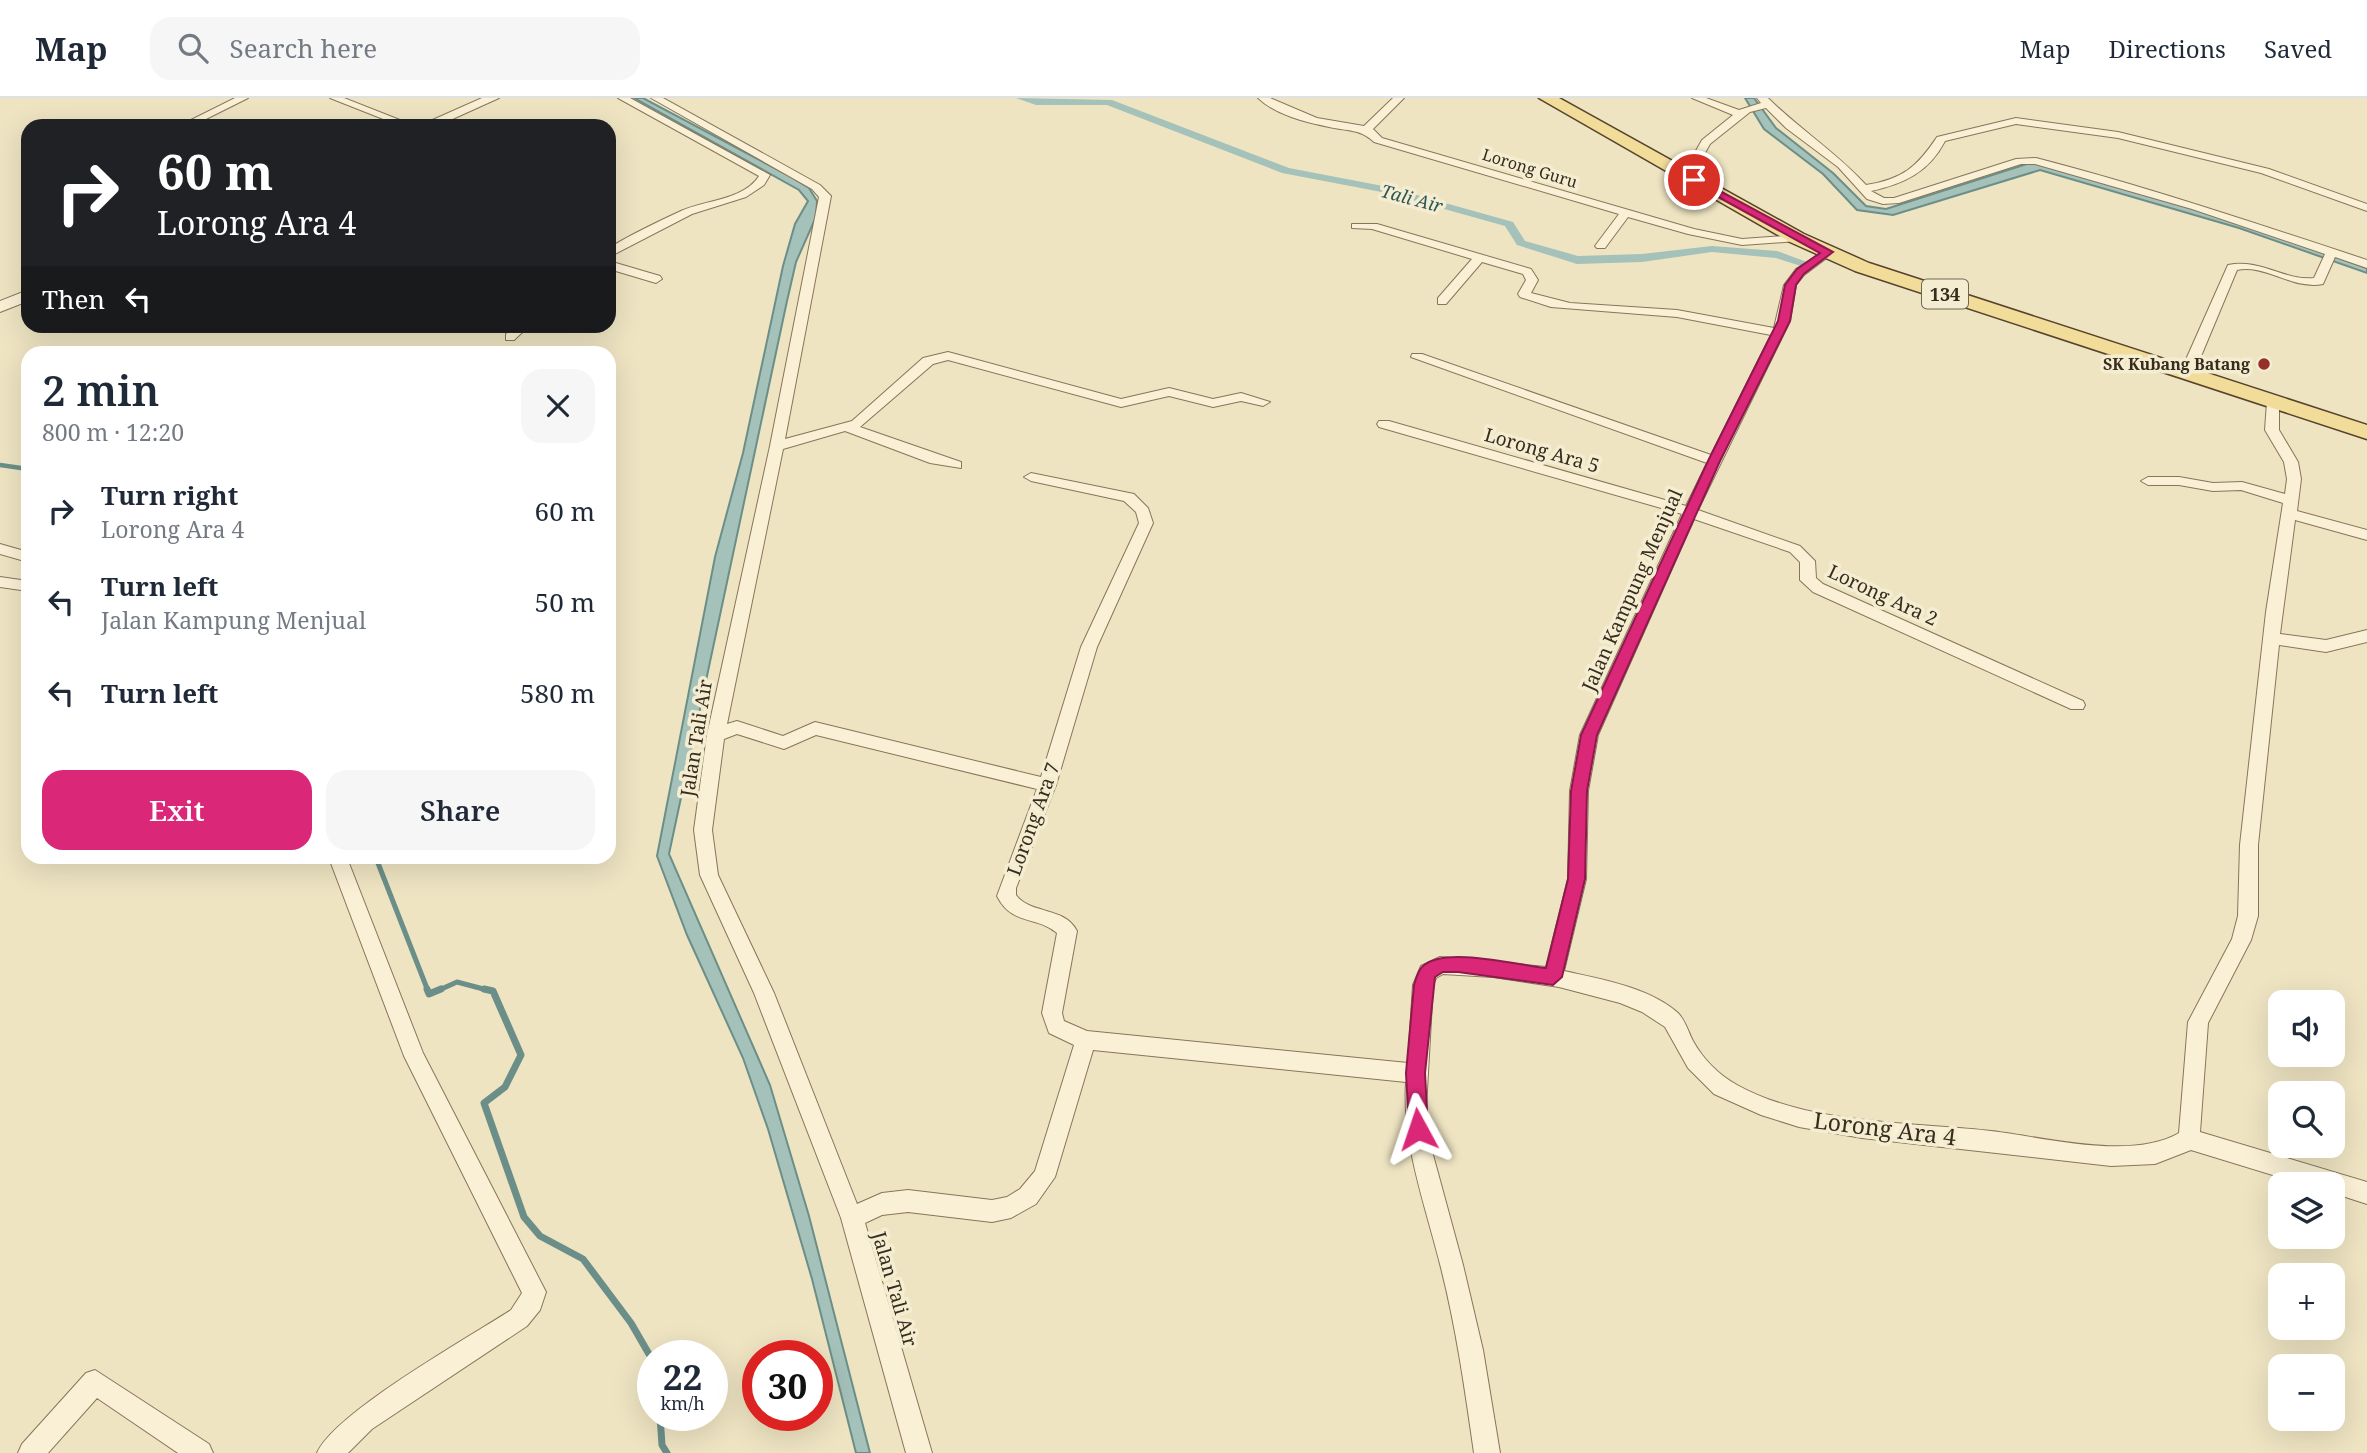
<!DOCTYPE html>
<meta charset="utf-8">
<style>
body{margin:0;font-family:"Noto Serif",serif;background:#f6f6f7;color:#1f2937;height:100vh;display:flex;flex-direction:column;font-size:26px;white-space:nowrap}
*{box-sizing:border-box;margin:0}
p{font-size:23px;color:#747a83}
.icon{flex:none;width:38px;height:38px;fill:none;stroke:currentColor;stroke-width:2;stroke-linecap:round;stroke-linejoin:round}
.map{position:relative;flex:1;overflow:hidden}
.sheet{position:absolute;left:21px;top:248px;width:595px;height:518px;display:flex;flex-direction:column;background:#fff;border-radius:21px;box-shadow:0 7px 28px #0002}
.sheet>*{flex:none}
.hud{position:absolute;left:21px;top:21px;width:595px;height:214px;border-radius:21px;box-shadow:0 7px 28px #0002;background:#202124;color:#fff;overflow:hidden}
.fabs{position:absolute;left:2268px;top:892px;display:grid;gap:14px}
.fabs a{display:grid;place-items:center;width:77px;height:77px;border-radius:14px;background:#fff;box-shadow:0 7px 28px #0002;font-size:35px}
.speed{position:absolute;left:637px;top:1242px;display:flex;gap:14px;font-size:35px;font-weight:700;text-align:center}
.speed>*{display:grid;place-content:center;width:91px;height:91px;border-radius:50%;background:#fff;box-shadow:0 7px 28px #0002;line-height:1}
.speed small{font-size:18px;font-weight:400}
.speed .limit{border:10px solid #d22;background:#fff;color:#111}
.pin{position:absolute;display:grid;place-items:center;width:60px;height:60px;color:#fff;margin:-30px;border:4px solid #fff;border-radius:50%;box-shadow:0 2px 7px #0007}
.me{position:absolute;width:77px;margin:-38px;rotate:355deg;stroke-linejoin:round;filter:drop-shadow(0 0 5px #0008)}
.turn{display:flex;align-items:center;gap:24px;height:147px;padding:0 21px;font-size:32px}
.turn .icon{width:91px;height:91px;stroke-width:2.5}
.turn b{display:block;font-size:49px;line-height:60px}
.then{display:flex;align-items:center;height:66px;padding:0 21px;background:#0003;gap:14px;font-size:26px}
.round{display:grid;place-items:center;flex:none;width:74px;height:74px;border-radius:21px;background:#f6f6f7}
.headline{display:flex;align-items:center;justify-content:space-between;height:119px;padding:0 21px}
h1{font-size:42px;font-weight:600;line-height:52px}
.cta{display:flex;gap:14px;margin-top:auto;padding:14px 21px}
.cta a{flex:1;height:80px;border-radius:21px;background:#db2777;color:#fff;font-size:28px;font-weight:600;line-height:80px;text-align:center}
.cta a+a{background:#f6f6f7;color:#1f2937}
ul{padding:0;list-style:none}
li{display:flex;align-items:center;gap:21px;height:91px;padding:0 21px}
li div{flex:1}
li b{display:block;font-size:26px}
li em{font-style:normal}
header{display:flex;align-items:center;gap:42px;box-sizing:border-box;height:98px;padding:0 35px;background:#fff;border-bottom:2px solid #e0e1e3}
header strong{font-size:33px}
nav{display:flex;gap:38px;margin-inline-start:auto;font-size:24px}
.search{width:490px;height:63px;background:#f6f6f7;display:flex;align-items:center;gap:18px;box-sizing:border-box;padding:0 24px;border-radius:21px;color:#747a83;font-size:26px}
.map>svg:first-child{display:block}
.water{fill:#a4c1ba;stroke:#6b8f88;stroke-width:2}
.lines{fill:none;stroke-linecap:round;stroke-linejoin:round}
.stream-far2{stroke:#6b8f88;stroke-width:4.5}
.stream-far1{stroke:#6b8f88;stroke-width:5}
.stream{stroke:#6b8f88;stroke-width:7}
.canal{fill:#a4c1ba;fill-rule:evenodd}
.minor-casing{stroke:#887559;stroke-width:2}
.tertiary-casing{stroke:#887559;stroke-width:2}
.primary-casing{stroke:#55432d;stroke-width:3}
.minor{fill:#f9f0d5;fill-rule:evenodd}
.tertiary{fill:#f9f0d5;fill-rule:evenodd}
.primary{fill:#f2dc99;fill-rule:evenodd}
.route{fill:#db2777;stroke:#8e194d;stroke-width:2}
.poi-dot{fill:#972f29;stroke:#f5edd1;stroke-width:2.5}
.labels{text-anchor:middle;dominant-baseline:central;stroke-width:7;stroke-linejoin:round;paint-order:stroke}
.far-street-label{font-size:16px;fill:#372c1d;stroke:#f5edd1}
.far-poi-label{font-size:16px;font-weight:bold;fill:#372c1d;stroke:#f5edd1;text-anchor:end}
.far-water-label{font-size:18px;font-style:italic;fill:#2c5757;stroke:#f5edd1}
.shield{fill:#f5edd1;stroke:#706653;stroke-width:2}
.shield-label{font-size:18px;font-weight:bold;fill:#372c1d}
.street-label{font-size:19px;fill:#372c1d;stroke:#f5edd1}
.near-street-label{font-size:23px;fill:#372c1d;stroke:#f5edd1}
</style>
<header>
<strong>Map</strong>
<div class="search"><svg class="icon" aria-label="search" viewBox="0 0 24 24"><circle cx="10" cy="10" r="6"/><path d="M15 15l6 6"/></svg>Search here</div>
<nav><a>Map</a><a>Directions</a><a>Saved</a></nav>
</header>
<div class="map">
<svg width="2367" height="1355" viewBox="0 0 2367 1355">
<rect width="100%" height="100%" fill="#eee4c2"/>
<path class="water" d="M634,0H643L786,76L809,90L817,103L816,119L796,164L787,203L669,756L770,987L809,1118L870,1355H856L812,1181L768,1031L743,960L687,837L657,758L715,459L743,355L783,168L795,126L808,103L799,92Z
M1745,0H1754L1776,30L1833,75L1866,108L1886,111L2033,64L2228,121L2367,170V175L2239,130L2040,72L1893,117L1857,112L1823,76L1764,31Z"/>
<g class="lines">
<path class="stream-far2" d="M0,367L28,371"/>
<path class="stream-far1" d="M376,760L428,893
M437,893L457,884L491,893"/>
<path class="stream" d="M427,891L429,896L441,891
M484,891L493,893L521,957L505,989L484,1005L524,1119L540,1138L583,1161L631,1225L653,1263
M660,1318L662,1347L667,1355"/>
<path class="canal" d="M1016,0L1112,2L1289,70L1388,89L1513,124L1525,143L1578,158L1642,156L1712,148L1777,153L1807,164L1801,168L1776,160L1712,154L1642,164L1577,166L1517,147L1505,128L1387,95L1282,75L1107,7H1036Z"/>
<g class="minor-casing">
<path id="minor" d="M235,0H248L192,28H179Z
M330,0H344L415,28H401Z
M618,0H630L770,77L764,87L746,99L692,116L609,159V150C632,136 657,124 681,113C705,102 744,102 759,78Z
M651,0H663L820,87L831,98L785,341L852,323L923,260L948,254L1121,301L1169,290L1213,301L1241,295L1270,304L1263,308L1241,303L1213,309L1169,298L1121,309L948,262L933,266L860,329L961,364V370L930,365L845,333L783,351L727,626L737,623L783,638L815,624L1041,679L1081,549L1139,425L1136,414L1124,403L1031,383L1024,379L1031,375L1134,396L1148,410L1153,425L1097,549L1056,687L1016,790V797C1031,817 1064,808 1077,833L1062,915L1064,923L1087,933L1408,965L1413,887L1421,868L1440,859L1546,869L1568,781L1570,693L1580,637L1682,416L1379,329L1377,326L1379,323H1389L1686,408L1707,365L1411,259L1412,256H1422L1711,357L1771,237L1677,219L1551,209L1520,199L1518,196L1526,182L1523,176L1482,164L1446,206H1438V200L1472,161L1372,131L1352,130V126H1377L1531,171L1538,182L1531,195L1570,205L1677,212L1774,230L1784,187L1796,171L1828,151L1832,152V156L1804,177L1796,187L1790,223L1698,412L1800,448L1815,463L1816,480L1823,486L2083,603L2085,607L2083,611H2071L1813,494L1800,482V464L1790,454L1694,421L1598,637L1588,693L1586,781L1564,873C1600,881 1649,889 1678,915C1685,922 1688,933 1693,943C1703,961 1719,977 1737,987C1809,1027 1911,1024 1991,1033C2044,1039 2131,1063 2179,1035L2188,924L2232,841L2238,818L2240,747L2266,514L2283,405L2241,392L2213,393L2179,387H2148L2141,383L2148,379H2179L2213,385L2242,384L2285,396L2287,381L2284,364L2265,332L2267,304L2274,300L2279,301V332L2298,364L2301,381L2297,413L2367,432V442L2295,422L2280,536L2326,542L2367,532V544L2326,554L2279,547L2258,747V818L2251,842L2208,925L2200,1034L2367,1084V1106L2333,1095V1087H2305L2191,1052L2155,1066L2111,1068L1862,1040L1799,1029L1761,1017L1714,996L1688,970L1665,929L1642,914L1620,905L1559,889L1493,879L1443,876L1436,880L1433,887L1426,1010L1432,1053L1463,1167L1483,1252L1500,1355H1474C1465,1292 1456,1228 1440,1166C1425,1106 1402,1046 1406,984L1093,952L1055,1079L1036,1106L1011,1120L992,1124L908,1114L882,1117L865,1125L932,1355H906L841,1120L754,895L700,777L694,732L707,637L770,348L819,99L812,91ZM737,636L784,651L816,637L1037,691L997,798C1012,828 1036,817 1057,835L1042,915L1049,935L1074,947L1035,1073L1020,1091L1007,1099L992,1102L908,1092L882,1095L857,1106L774,895L718,777L712,732L724,641Z
M1258,0H1270L1317,20L1364,28L1393,0H1404L1373,31L1382,40L1694,131L1742,141L1797,137L1803,140L1797,143L1742,147L1688,136L1628,119L1605,150H1597L1595,148L1619,116L1374,44C1361,31 1347,33 1329,29C1305,24 1276,17 1258,0Z
M1692,0H1706L1739,12L1761,5L1757,0H1768C1799,31 1836,54 1866,87C1903,81 1917,69 1937,39L2016,20L2118,34L2269,71L2367,106V113L2261,75L2118,40L2016,26L1945,43C1929,74 1904,86 1871,93L1884,100H1894L2016,61L2036,60C2148,89 2258,126 2367,162V170L2335,159L2323,186C2292,192 2266,166 2237,172L2194,275L2192,278H2182L2180,275L2228,167C2260,160 2284,183 2314,180L2325,156L2192,111L2035,66H2021L1899,105L1883,106L1867,101L1838,69L1786,30L1766,10L1750,14L1710,46L1701,62L1678,73H1670V69L1693,58L1702,42L1733,17Z
M609,163L660,178L662,181L656,185L609,171Z
M516,228H529L514,242H506V236Z
M0,446L28,454V464L0,456Z
M0,479L28,483V493L0,489Z
M329,760H347L423,955L546,1194L540,1212L527,1228L372,1331L348,1355H317C334,1315 469,1239 511,1212L522,1195L404,958Z
M95,1272L209,1346L213,1355H178L97,1300L48,1355H18L22,1346L86,1275Z"/>
</g>
<g class="tertiary-casing">
<path id="tertiary" d="M482,0H499L437,28H419Z
M28,192V203L0,214V203Z"/>
</g>
<g class="primary-casing">
<path id="primary" d="M1539,0H1559L1804,136L1869,165L2367,327V341L1855,173L1790,144Z"/>
</g>
<use href="#minor" class="minor"/>
<use href="#tertiary" class="tertiary"/>
<use href="#primary" class="primary"/>
</g>
<path class="route" d="M1694,79L1833,154L1804,176L1796,187L1790,223L1720,363L1597,637L1587,693L1585,781L1562,879L1553,887L1458,874H1443L1435,879L1425,975L1428,1031L1425,1038L1418,1041L1411,1038L1409,1031L1406,975L1414,887C1416,881 1418,872 1423,868C1444,848 1518,867 1546,870L1568,781L1571,693L1581,637L1708,363L1778,223L1785,187L1797,171L1820,155L1691,84Z"/>
<circle class="poi-dot" cx="2264" cy="266" r="7"/>
<g class="labels">
<g class="far-street-label">
<text transform="translate(1530 70) rotate(17)">Lorong Guru</text>
</g>
<g class="far-poi-label">
<text x="2250" y="266">SK Kubang Batang</text>
</g>
<g class="far-water-label">
<text transform="translate(1412 100) rotate(15)">Tali Air</text>
</g>
<rect class="shield" x="1922" y="181.5" width="46" height="29" rx="5"/>
<g class="shield-label">
<text x="1945" y="196">134</text>
</g>
<g class="street-label">
<text transform="translate(1542 352) rotate(16)">Lorong Ara 5</text>
<text transform="translate(1632 492) rotate(-66)">Jalan Kampung Menjual</text>
<text transform="translate(1883 497) rotate(25)">Lorong Ara 2</text>
<text transform="translate(696 640) rotate(-81)">Jalan Tali Air</text>
<text transform="translate(1033 721) rotate(-70)">Lorong Ara 7</text>
<text transform="translate(895 1191) rotate(74)">Jalan Tali Air</text>
</g>
<g class="near-street-label">
<text transform="translate(1885 1030) rotate(7)">Lorong Ara 4</text>
</g>
</g>
</svg>
<div class="fabs">
<a><svg class="icon" aria-label="sound" viewBox="0 0 24 24"><path d="M4 9h4l5-4v14l-5-4H4zM17 9q2 3 0 6"/></svg></a>
<a><svg class="icon" aria-label="search" viewBox="0 0 24 24"><circle cx="10" cy="10" r="6"/><path d="M15 15l6 6"/></svg></a>
<a><svg class="icon" aria-label="layers" viewBox="0 0 24 24"><path d="M12 4l9 5-9 5-9-5zM3 14l9 5 9-5"/></svg></a>
<a>+</a>
<a>−</a>
</div>
<div class="speed"><div>22<small>km/h</small></div><div class="limit">30</div></div>
<div class="pin" style="left:1694px;top:82px;background:#d93025"><svg class="icon" aria-label="arrive" viewBox="0 0 24 24"><path d="M6 21V4h12l-3 4 3 4H6"/></svg></div>
<svg class="me" style="left:1418px;top:1031px" viewBox="-20 -20 40 40"><path d="M0-17L14 15 0 8-14 15z" fill="#db2777" stroke="#fff" stroke-width="4"/></svg>
<div class="hud">
<div class="turn"><svg class="icon" aria-label="right" viewBox="0 0 24 24"><path d="M7 20v-9h11M14 6l5 5-5 5"/></svg><div><b>60 m</b>Lorong Ara 4</div></div>
<div class="then">Then<svg class="icon" aria-label="left" viewBox="0 0 24 24"><path d="M17 20v-9H6M10 6l-5 5 5 5"/></svg></div>
</div>
<section class="sheet">
<div class="headline"><div><h1>2 min</h1><p>800 m · 12:20</p></div><a class="round"><svg class="icon" aria-label="close" viewBox="0 0 24 24"><path d="M6 6l12 12M18 6L6 18"/></svg></a></div>
<ul>
<li><svg class="icon" aria-label="right" viewBox="0 0 24 24"><path d="M7 20v-9h11M14 6l5 5-5 5"/></svg><div><b>Turn right</b><p>Lorong Ara 4</p></div><em>60 m</em></li>
<li><svg class="icon" aria-label="left" viewBox="0 0 24 24"><path d="M17 20v-9H6M10 6l-5 5 5 5"/></svg><div><b>Turn left</b><p>Jalan Kampung Menjual</p></div><em>50 m</em></li>
<li><svg class="icon" aria-label="left" viewBox="0 0 24 24"><path d="M17 20v-9H6M10 6l-5 5 5 5"/></svg><div><b>Turn left</b></div><em>580 m</em></li>
</ul>
<div class="cta"><a>Exit</a><a>Share</a></div>
</section>
</div>
